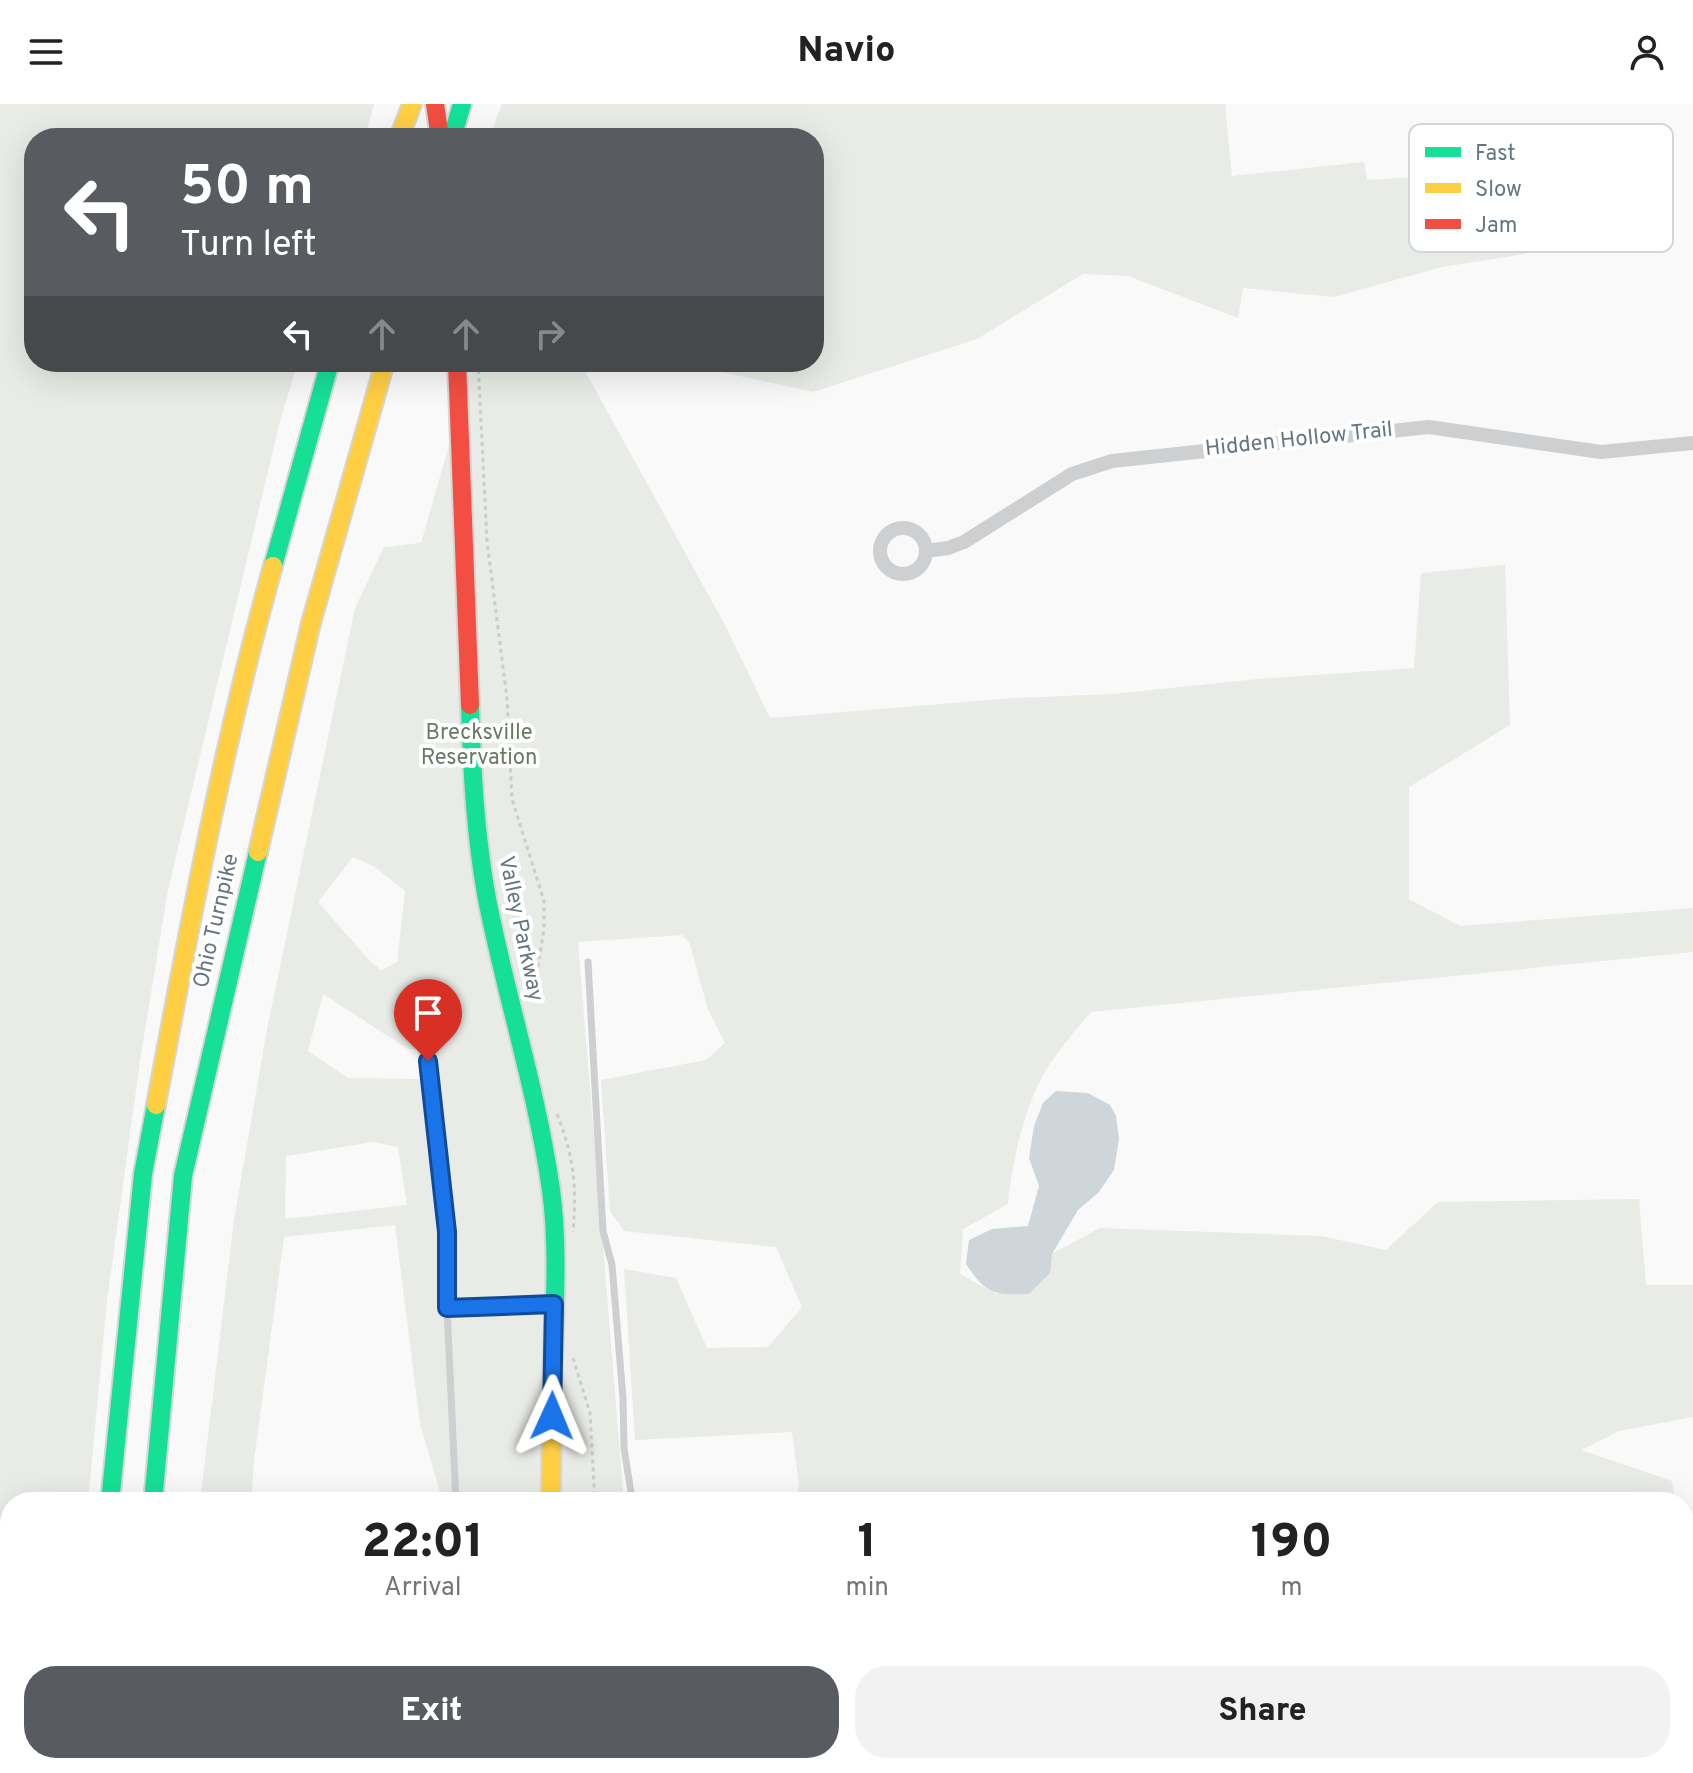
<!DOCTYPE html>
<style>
body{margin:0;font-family:Overpass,sans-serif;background:#f2f2f2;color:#222;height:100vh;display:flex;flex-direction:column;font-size:30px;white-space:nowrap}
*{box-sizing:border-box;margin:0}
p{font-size:26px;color:#767676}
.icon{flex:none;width:44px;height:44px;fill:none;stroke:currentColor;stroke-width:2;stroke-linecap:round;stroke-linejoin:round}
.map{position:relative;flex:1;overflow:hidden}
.drawer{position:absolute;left:0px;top:1388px;width:1694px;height:282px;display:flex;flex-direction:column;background:#fff;border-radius:32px 32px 0 0;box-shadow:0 8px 32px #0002}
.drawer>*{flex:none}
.guide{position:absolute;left:24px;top:24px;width:800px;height:244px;border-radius:32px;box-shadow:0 8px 32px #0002;background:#585c60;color:#fff;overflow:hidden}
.pin{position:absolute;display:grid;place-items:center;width:68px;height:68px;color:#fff;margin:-82px -34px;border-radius:50% 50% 50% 0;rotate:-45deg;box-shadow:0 0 8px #0007}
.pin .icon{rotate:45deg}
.me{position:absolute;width:88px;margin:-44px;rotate:1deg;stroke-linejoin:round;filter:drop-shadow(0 0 6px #0008)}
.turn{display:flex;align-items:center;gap:28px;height:168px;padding:0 24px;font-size:36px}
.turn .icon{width:104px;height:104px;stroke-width:2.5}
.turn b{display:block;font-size:56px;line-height:68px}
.lanes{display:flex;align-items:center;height:76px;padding:0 24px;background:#0003;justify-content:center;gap:40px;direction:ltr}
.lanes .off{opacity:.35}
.eta{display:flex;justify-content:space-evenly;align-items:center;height:136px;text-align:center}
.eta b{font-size:48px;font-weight:800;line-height:56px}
.cta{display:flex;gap:16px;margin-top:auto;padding:16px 24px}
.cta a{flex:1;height:92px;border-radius:32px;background:#585c60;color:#fff;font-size:32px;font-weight:800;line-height:92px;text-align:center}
.cta a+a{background:#f2f2f2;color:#222}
header{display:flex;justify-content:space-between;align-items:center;height:104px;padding:0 24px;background:#fff;font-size:36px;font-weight:800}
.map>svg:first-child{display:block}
.green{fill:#e8ebe6;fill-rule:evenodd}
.water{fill:#ced6d9}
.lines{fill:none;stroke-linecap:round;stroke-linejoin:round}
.fast-casing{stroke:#d5d6d7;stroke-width:22}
.slow-casing{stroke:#d5d6d7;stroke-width:22}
.jam-casing{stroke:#d5d6d7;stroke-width:22}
.path{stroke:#cbcccd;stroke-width:3;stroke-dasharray:4 4;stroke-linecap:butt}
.lane{stroke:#cecfd0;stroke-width:7}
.street{stroke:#cecfd0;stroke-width:14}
.fast{stroke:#16e098;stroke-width:18}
.slow{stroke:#ffcf43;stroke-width:18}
.jam{stroke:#f24e42;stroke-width:18}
.route-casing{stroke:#114b97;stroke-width:20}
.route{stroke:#1a73e8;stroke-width:14}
.labels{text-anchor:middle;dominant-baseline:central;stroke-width:8;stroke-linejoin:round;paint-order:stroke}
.street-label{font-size:22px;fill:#657683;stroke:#fff}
.park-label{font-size:22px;fill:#687a64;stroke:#fff}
.key{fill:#fff;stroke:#d1d6da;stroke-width:2}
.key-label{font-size:22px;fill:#657683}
</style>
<header><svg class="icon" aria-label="menu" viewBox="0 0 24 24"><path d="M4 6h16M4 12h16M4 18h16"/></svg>Navio<svg class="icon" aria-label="person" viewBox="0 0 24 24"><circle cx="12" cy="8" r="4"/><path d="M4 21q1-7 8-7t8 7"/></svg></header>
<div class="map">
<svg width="1693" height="1669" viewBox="0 0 1693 1669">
<rect width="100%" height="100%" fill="#f9f9f9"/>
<path class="green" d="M0,0H374L365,34H34V258H298L280,317L168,786L141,950L107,1197L88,1398H10V1660H70V1669H0Z
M502,0H1225L1232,72L1364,58L1367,76L1500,68L1525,150L1442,163L1334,193L1243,184L1238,214L1128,172L1083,170L977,235L813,288L676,258H814V34H489Z
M473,258H580L725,521L770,614L1015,594L1113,590L1258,575L1414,564L1421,469L1505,461L1510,621L1409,683V795L1460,822L1693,804V848L1091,908C1076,926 1060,944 1048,963C1026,996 1011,1061 1008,1100L963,1125L960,1170L996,1190L1050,1169L1051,1150L1100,1124L1321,1132L1386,1146L1438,1098L1639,1095L1646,1181H1693V1313L1619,1327L1581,1346L1672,1377L1675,1398H795L799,1382L792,1328L635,1336L624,1165L676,1174L707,1244L768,1243L802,1203L776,1143L624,1127L610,1107L601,976L706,956L725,939L708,905L689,838L682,831L578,838L624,1398H443L420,1320L395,1121L284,1133L254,1357L251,1398H200L234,1116L267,925L355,504L384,443L421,439ZM353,753L375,763L405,787L397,858L381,866L370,857L318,798ZM323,890L408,945H418L420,975L348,974L308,947ZM373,1038L398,1043L407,1101L285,1115L286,1052Z
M1684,1577L1693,1578V1645L1684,1656Z
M181,1660H641V1669H181Z
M1152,1660H1681L1674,1669H1156Z"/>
<path class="water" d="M1056,987L1088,989L1110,1001L1116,1012L1119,1035L1114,1066L1099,1088L1078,1106L1052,1150L1050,1169L1029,1190C993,1191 987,1191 966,1160L969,1136L992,1125L1028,1122L1039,1082L1029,1054L1034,1022L1043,999Z
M1030,1660H1112L1115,1669H1010L1013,1661Z"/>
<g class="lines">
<g class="fast-casing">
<path id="fast" d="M452,34L462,0
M273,462L330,258
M470,601C472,666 475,730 487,795C506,892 537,987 551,1086C560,1152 553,1221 552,1287
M110,1398L143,1070L156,1001
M153,1398L183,1072L258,748"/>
</g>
<g class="slow-casing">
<path id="slow" d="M399,34L412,0
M258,748L311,519L385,258
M156,1001C190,820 223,639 273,462
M551,1398L552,1287
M103,1660V1669
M581,1660L582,1669
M144,1669L145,1660"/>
</g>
<g class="jam-casing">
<path id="jam" d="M435,0L440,34
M457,258L470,601"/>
</g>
<path class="path" d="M478,258L487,437L507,595L512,695L544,797V825L532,898
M557,1010C574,1053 577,1082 573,1128
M573,1254L590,1309L595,1398
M619,1660V1669"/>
<path class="lane" d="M588,858L603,1127L612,1161L623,1294L624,1344L632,1395
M428,957L447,1128V1204L551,1200
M447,1204L456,1398
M1691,1558L1693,1559"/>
<path class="street" d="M880 447a23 23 0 1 1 46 0a23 23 0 1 1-46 0Z
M926,447L948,444L964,438L1072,370L1112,357L1429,323L1601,348L1693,339"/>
<use href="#fast" class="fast"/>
<use href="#slow" class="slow"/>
<use href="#jam" class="jam"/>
</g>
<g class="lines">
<g class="route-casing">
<path id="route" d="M428,957L447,1128V1204L554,1200L552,1312"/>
</g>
<use href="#route" class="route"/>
</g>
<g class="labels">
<g class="street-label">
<text transform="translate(1299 336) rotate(-6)">Hidden Hollow Trail</text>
<text transform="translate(217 817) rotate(-77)">Ohio Turnpike</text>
<text transform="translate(520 825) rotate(78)">Valley Parkway</text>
</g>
<g class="park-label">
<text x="479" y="629">Brecksville<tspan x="479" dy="25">Reservation</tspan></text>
</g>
</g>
<rect x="1409" y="20" width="264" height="128" rx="12" class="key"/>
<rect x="1425" y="43" width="36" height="10" fill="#16e098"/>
<rect x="1425" y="79" width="36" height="10" fill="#ffcf43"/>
<rect x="1425" y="115" width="36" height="10" fill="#f24e42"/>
<g class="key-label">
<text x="1475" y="56">Fast</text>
<text x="1475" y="92">Slow</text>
<text x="1475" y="128">Jam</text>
</g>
</svg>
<div class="pin" style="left:428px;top:957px;background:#d93025"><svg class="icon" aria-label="arrive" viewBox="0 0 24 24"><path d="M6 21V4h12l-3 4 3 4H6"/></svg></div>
<svg class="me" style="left:552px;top:1312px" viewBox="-20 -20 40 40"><path d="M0-17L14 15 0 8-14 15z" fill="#1a73e8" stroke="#fff" stroke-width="4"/></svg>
<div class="guide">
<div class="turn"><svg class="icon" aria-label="left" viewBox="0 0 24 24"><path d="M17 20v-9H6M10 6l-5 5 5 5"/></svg><div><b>50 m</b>Turn left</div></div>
<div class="lanes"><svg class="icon" aria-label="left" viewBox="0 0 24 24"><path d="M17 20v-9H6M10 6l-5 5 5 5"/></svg><svg class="icon off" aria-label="ahead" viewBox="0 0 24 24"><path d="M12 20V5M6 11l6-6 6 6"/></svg><svg class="icon off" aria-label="ahead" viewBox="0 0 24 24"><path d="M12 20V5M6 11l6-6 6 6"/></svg><svg class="icon off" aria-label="right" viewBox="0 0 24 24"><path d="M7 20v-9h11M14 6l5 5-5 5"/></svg></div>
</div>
<section class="drawer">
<div class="eta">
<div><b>22:01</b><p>Arrival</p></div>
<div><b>1</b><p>min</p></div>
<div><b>190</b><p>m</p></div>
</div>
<div class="cta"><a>Exit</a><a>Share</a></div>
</section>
</div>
